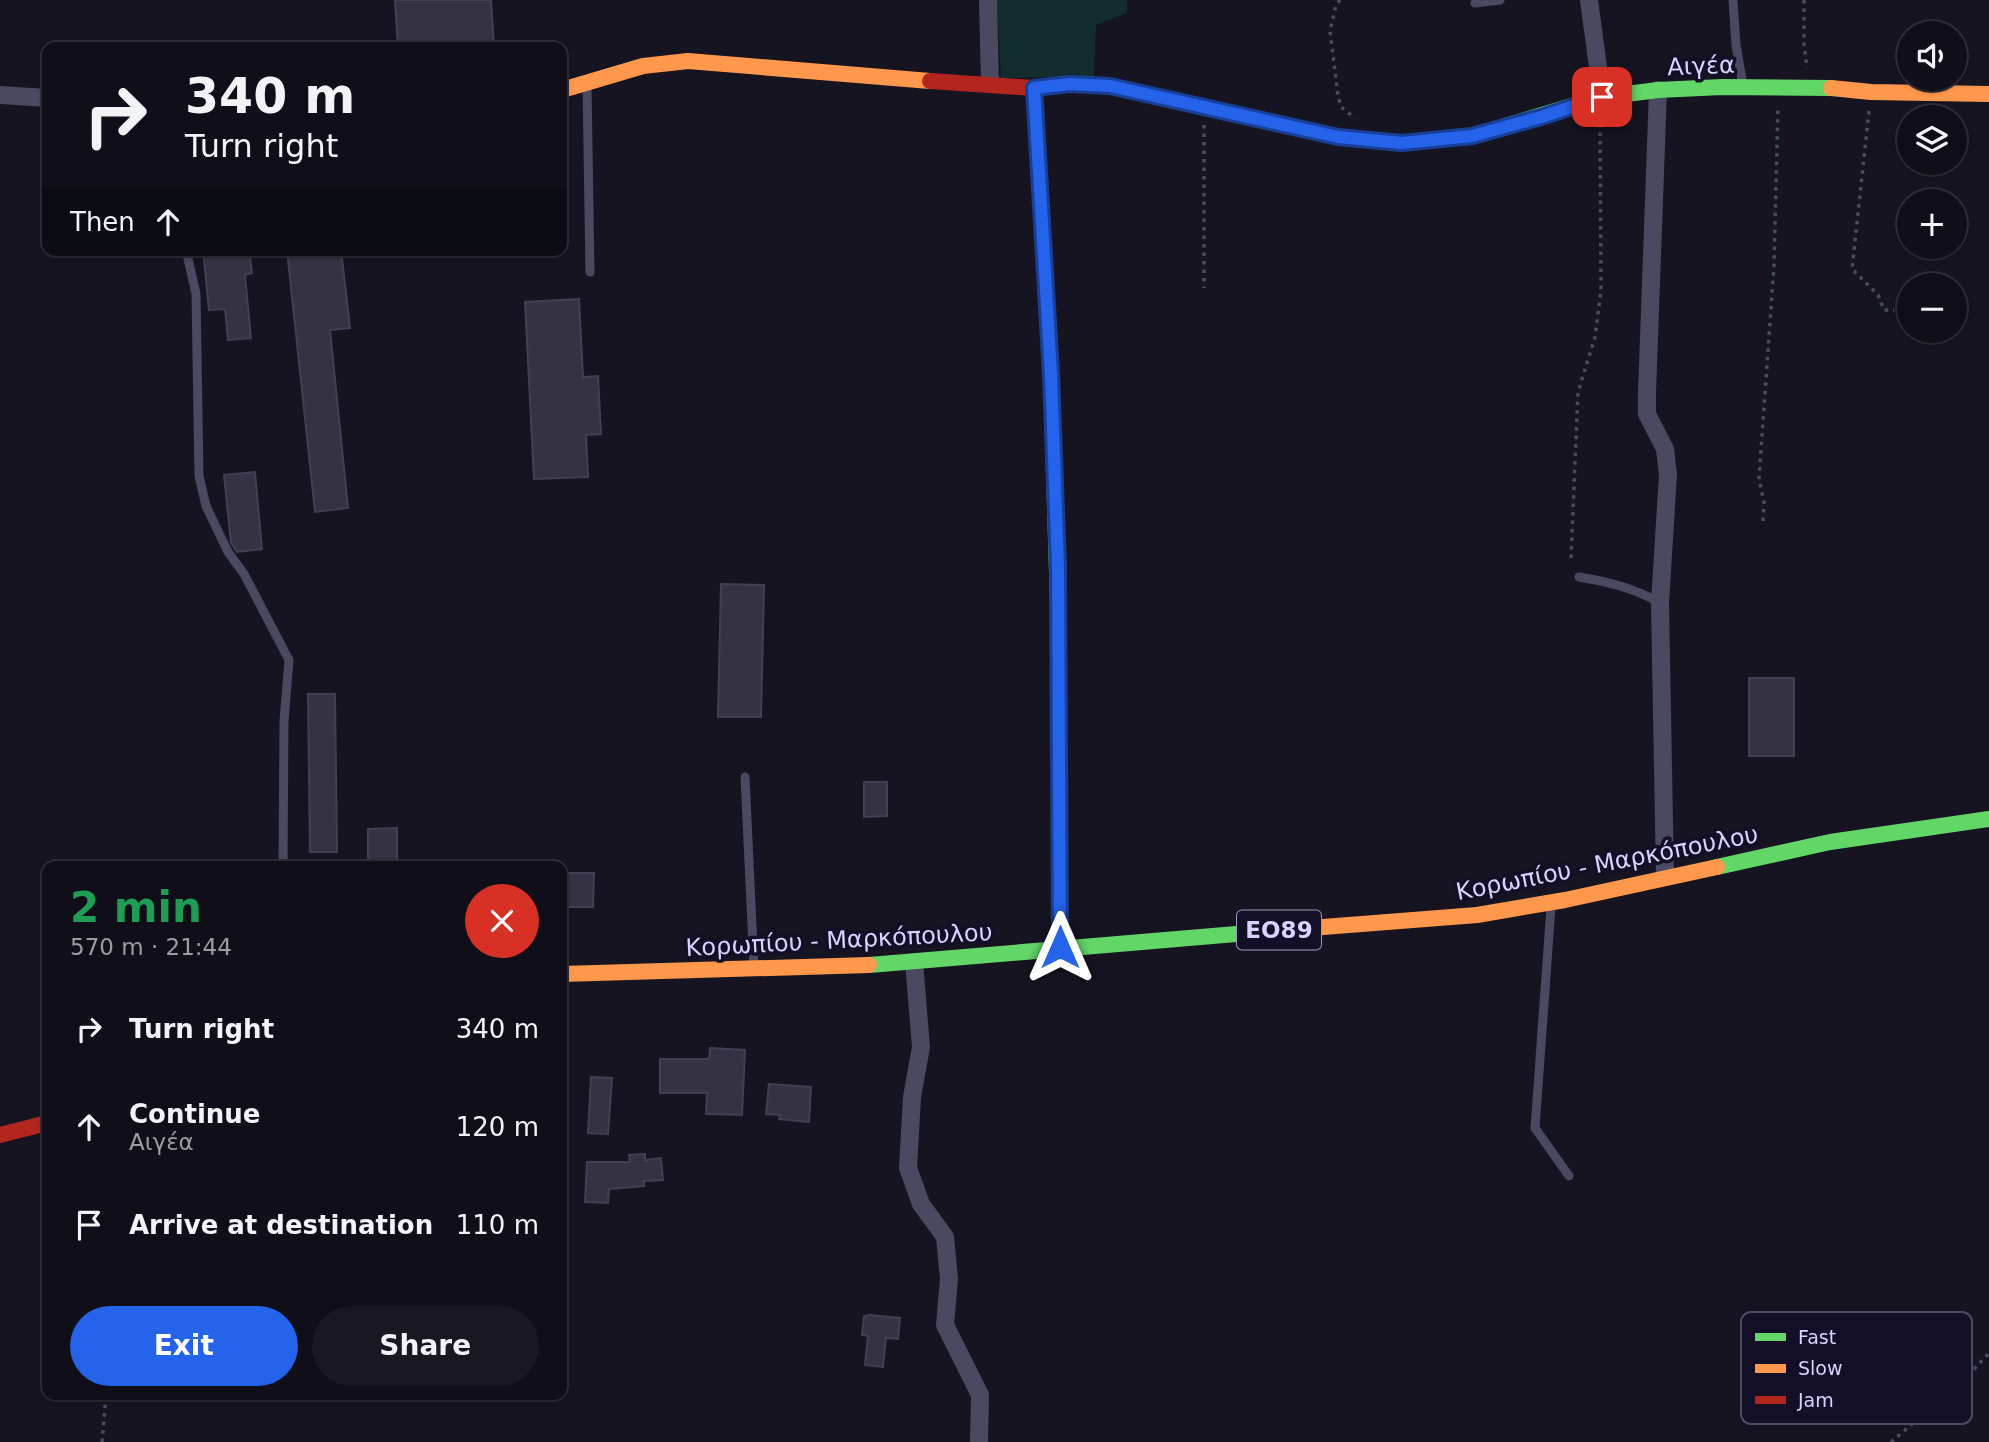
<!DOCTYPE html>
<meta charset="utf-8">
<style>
body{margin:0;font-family:"DejaVu Sans",sans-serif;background:#191822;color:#f1f3f6;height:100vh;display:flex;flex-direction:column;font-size:26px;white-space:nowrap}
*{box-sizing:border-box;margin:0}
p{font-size:23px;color:#9c9ca2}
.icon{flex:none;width:38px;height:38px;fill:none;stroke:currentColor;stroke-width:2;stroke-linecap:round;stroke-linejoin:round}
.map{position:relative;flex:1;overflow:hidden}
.drawer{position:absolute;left:42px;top:861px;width:525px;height:539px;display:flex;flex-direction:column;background:#100f19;border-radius:14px;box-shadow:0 2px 5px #0004,0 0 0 2px #302f38}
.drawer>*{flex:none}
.hud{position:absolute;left:42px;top:42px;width:525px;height:214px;border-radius:14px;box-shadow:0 2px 5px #0004,0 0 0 2px #302f38;background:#100f19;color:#f1f3f6;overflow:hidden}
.buttons{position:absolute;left:1897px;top:21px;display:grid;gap:14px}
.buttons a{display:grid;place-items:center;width:70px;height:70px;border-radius:50%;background:#100f19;box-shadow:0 2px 5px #0004,0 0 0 2px #302f38;font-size:35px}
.pin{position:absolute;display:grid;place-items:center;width:60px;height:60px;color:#fff;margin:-30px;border-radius:14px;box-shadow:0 4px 10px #0006}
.me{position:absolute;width:77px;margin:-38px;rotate:0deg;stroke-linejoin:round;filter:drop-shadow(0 0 5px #0008)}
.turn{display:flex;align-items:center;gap:24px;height:147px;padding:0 28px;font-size:32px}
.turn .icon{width:91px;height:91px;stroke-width:2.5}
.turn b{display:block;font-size:49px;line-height:60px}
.then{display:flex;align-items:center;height:66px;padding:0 28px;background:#0003;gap:14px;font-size:26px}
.round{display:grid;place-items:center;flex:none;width:74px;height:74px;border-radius:37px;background:#191822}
.summary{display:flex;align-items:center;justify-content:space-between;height:119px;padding:0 28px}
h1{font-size:42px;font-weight:700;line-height:52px;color:#1e9e55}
.action{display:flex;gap:14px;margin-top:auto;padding:14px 28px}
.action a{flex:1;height:80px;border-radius:42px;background:#2563eb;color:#fff;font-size:28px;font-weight:700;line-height:80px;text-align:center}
.action a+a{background:#191822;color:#f1f3f6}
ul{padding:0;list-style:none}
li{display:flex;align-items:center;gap:21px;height:98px;padding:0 28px}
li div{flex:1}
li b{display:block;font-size:26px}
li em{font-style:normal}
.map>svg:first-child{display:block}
.green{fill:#132c2d}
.building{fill:#343243;stroke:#433f54;stroke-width:2}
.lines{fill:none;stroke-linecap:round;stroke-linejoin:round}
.path{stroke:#44505f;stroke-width:3.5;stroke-dasharray:3.5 5;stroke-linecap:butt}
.lane{stroke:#4a4962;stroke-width:9}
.street{stroke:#4a4962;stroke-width:18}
.fast{stroke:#63d668;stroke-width:16}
.slow{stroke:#ff974d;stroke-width:16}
.jam{stroke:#b3261e;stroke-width:16}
.route-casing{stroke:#184099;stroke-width:18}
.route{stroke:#2563eb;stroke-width:12}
.labels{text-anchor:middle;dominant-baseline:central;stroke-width:7;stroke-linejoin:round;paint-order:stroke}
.shield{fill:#130f26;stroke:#9e99be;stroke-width:2}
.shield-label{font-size:23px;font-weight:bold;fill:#d9d4ff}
.street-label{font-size:24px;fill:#d9d4ff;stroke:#130f26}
.key{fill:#130f26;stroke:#4e4a67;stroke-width:2}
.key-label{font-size:19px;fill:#d9d4ff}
</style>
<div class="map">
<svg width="1989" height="1442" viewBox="0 0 1989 1442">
<rect width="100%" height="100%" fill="#161421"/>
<path class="green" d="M997,0H1127V13L1096,25L1094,76L1001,78Z"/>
<path class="building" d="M395,0H491L494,47H398Z
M203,250H249L252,273L245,275L251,338L228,340L225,309L209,310Z
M287,250H341L350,328L330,330L348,508L315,512Z
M579,299L583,377L598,376L601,434L586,435L588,477L534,479L525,302Z
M255,472L262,549L237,552L231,543L224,475Z
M721,584L764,585L761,717H718Z
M1749,678H1794V756H1749Z
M308,694H335L337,852H310Z
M864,782H887V816L864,817Z
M397,828V866H368V829Z
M565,873H594L593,907H565Z
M710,1048L745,1050L742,1115L706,1114L707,1093H660V1059H709Z
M591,1077L612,1078L608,1134L588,1133Z
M769,1084L811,1087L809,1122L779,1119L780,1115L766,1114Z
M645,1154V1160L661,1158L663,1180L644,1181V1186L609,1189L608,1203L585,1202L587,1162H630L629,1155Z
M870,1315L900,1318L898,1339L886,1338L883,1367L865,1365L868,1336L862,1335L864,1316Z"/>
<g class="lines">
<path class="path" d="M1340,0L1336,5L1330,31L1338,96L1341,107L1355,118
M1804,0V43L1807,68
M1869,111L1852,269L1878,295L1884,310H1894
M1204,125V288
M1763,521L1764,502L1759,479L1774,265L1778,107
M1571,558L1578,392L1595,337L1601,290L1600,120
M102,1442L106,1395
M1891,1442L1964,1380L1989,1353"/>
<path class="lane" d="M1733,0L1736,45L1743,85
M1475,3L1500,0
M587,84L590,272
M186,250L196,294L199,476L206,506L228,552L244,574L289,660L284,721L283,866
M1579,577C1609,582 1634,588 1660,603
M745,777L754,968
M1551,907L1535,1128L1569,1176"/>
<path class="street" d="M988,0L990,84
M1589,0L1602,97
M1658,90L1647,393V414L1665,449L1668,474L1660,603L1665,877
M0,95L47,98
M914,962L921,1047L912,1097L908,1168L921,1204L945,1237L949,1279L945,1325L980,1395L979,1442"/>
<path class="fast" d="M1034,88L1051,374L1058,606
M1156,96L1338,137L1402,143L1472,136L1602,97L1658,90L1722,87L1831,88
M1717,867L1830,842L1989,819
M869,965L1272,931"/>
<path class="slow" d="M1831,88L1871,92L1989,94
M562,90L643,66L688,61L930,81
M1058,606L1060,947
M1272,931L1477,915L1565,900L1717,867
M562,974L869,965"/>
<path class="jam" d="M930,81L1034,88L1070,84L1110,86L1156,96
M0,1135L47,1123"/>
</g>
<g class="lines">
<g class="route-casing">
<path id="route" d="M1060,947L1058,567L1051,374L1034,88L1070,84L1110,86L1338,137L1402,143L1472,136L1541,117L1602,97"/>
</g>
<use href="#route" class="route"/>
</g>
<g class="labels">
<rect class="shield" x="1237" y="910.5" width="84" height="39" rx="5"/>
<g class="shield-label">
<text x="1279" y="930">ΕΟ89</text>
</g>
<g class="street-label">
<text transform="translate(1701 66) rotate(-2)">Αιγέα</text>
<text transform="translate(1607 863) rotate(-11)">Κορωπίου - Μαρκόπουλου</text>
<text transform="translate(839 940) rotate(-3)">Κορωπίου - Μαρκόπουλου</text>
</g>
</g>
<rect x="1741" y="1312" width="231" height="112" rx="10" class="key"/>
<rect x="1755" y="1333" width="31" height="8" fill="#63d668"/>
<rect x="1755" y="1364" width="31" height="9" fill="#ff974d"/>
<rect x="1755" y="1396" width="31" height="8" fill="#b3261e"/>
<g class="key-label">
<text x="1798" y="1344">Fast</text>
<text x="1798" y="1375">Slow</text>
<text x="1798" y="1407">Jam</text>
</g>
</svg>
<div class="buttons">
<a><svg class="icon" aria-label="sound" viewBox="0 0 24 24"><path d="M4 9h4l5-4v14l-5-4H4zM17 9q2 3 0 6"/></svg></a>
<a><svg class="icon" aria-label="layers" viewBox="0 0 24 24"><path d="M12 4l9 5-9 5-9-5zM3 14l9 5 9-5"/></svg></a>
<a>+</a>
<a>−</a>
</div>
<div class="pin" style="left:1602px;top:97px;background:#d93025"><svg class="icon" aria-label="arrive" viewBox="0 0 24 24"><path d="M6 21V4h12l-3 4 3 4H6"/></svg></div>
<svg class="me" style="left:1060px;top:947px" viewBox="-20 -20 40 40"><path d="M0-17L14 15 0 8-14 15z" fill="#2563eb" stroke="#fff" stroke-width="4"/></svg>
<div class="hud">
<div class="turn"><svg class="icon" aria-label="right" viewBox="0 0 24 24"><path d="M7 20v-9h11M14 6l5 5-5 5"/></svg><div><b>340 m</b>Turn right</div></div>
<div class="then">Then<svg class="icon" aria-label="ahead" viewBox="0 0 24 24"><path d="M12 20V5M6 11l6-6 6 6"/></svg></div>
</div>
<section class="drawer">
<div class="summary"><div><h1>2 min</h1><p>570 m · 21:44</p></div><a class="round" style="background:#d93025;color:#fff"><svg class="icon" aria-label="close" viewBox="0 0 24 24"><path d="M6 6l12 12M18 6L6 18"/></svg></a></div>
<ul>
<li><svg class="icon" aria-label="right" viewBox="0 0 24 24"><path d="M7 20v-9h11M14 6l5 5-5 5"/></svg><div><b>Turn right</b></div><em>340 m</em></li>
<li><svg class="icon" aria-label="ahead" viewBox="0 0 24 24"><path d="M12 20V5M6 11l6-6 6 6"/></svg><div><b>Continue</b><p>Αιγέα</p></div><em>120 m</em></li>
<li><svg class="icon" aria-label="arrive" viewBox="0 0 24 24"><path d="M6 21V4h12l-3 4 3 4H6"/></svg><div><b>Arrive at destination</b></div><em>110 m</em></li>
</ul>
<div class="action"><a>Exit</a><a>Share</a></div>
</section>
</div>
